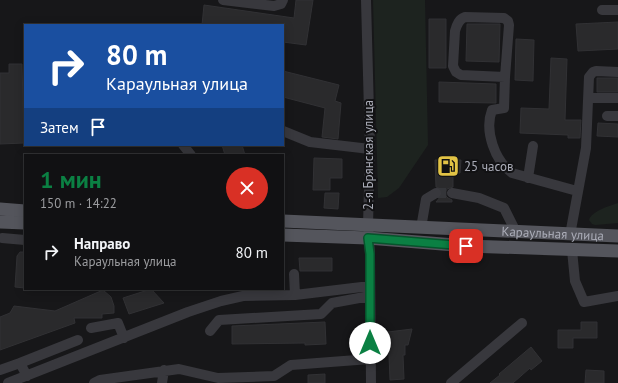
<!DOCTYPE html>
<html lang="ru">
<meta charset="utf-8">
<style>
body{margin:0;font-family:"PT Sans",sans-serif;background:#1a1a1c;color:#f1f3f6;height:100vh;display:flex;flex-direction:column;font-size:15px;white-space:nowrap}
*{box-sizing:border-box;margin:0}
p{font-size:13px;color:#9c9da0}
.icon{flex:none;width:22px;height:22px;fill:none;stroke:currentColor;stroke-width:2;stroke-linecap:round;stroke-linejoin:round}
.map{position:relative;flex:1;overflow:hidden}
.sheet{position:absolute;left:24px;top:154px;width:260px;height:136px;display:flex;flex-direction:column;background:#111113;border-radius:0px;box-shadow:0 2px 10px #0003,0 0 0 1px #303133}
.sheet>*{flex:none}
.banner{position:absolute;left:24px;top:24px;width:260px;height:122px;border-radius:0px;box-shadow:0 2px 10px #0003,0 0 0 1px #303133;background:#1a4fa0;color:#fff;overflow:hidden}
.pin{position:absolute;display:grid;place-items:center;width:34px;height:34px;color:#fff;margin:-17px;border-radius:8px;box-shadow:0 2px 6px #0006}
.me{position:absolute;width:44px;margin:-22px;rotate:0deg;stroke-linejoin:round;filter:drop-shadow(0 0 3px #0008)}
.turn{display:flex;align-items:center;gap:14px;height:84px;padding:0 16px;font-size:18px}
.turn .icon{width:52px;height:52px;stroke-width:2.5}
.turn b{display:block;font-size:28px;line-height:34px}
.then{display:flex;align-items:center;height:38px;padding:0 16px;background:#0003;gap:8px;font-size:15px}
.round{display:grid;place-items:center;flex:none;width:42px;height:42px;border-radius:21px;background:#1a1a1c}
.overview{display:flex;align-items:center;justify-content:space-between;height:68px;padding:0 16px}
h1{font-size:24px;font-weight:700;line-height:30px;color:#0b8043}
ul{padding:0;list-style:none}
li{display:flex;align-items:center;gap:12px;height:60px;padding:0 16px}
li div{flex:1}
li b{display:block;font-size:15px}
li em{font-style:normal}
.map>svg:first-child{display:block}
.green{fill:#1d231f}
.building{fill:#2a2a2c;stroke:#313134}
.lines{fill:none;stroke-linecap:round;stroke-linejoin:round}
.minor-tunnel{stroke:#343539;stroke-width:10;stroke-dasharray:10 5;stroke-linecap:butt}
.minor{stroke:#38383d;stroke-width:10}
.major{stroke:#54555c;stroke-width:13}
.route-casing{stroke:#07532c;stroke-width:10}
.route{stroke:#0b8043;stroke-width:7}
.labels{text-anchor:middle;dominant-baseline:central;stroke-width:4;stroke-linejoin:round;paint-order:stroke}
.street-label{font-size:13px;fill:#aaacb7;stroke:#121214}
.poi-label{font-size:13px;fill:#aaacb7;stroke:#121214;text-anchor:start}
</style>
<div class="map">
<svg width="618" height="383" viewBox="0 0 618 383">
<rect width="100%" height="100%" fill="#171719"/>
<path class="green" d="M373,0H425L428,145L399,188L387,197L378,198Z
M618,203V223L595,225L592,224L589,220C592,211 609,206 618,203Z"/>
<path class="building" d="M296,0H313L306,45L283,42V25H202L204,5L294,18Z
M429,19H446V68H429Z
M618,22V49L578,51L576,24Z
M467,24H500L499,62L466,61Z
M516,39L534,40L533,81L515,80Z
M551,58L567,59L565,120H581L580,138H568V135L520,133L521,108L549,109Z
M9,64H22L24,143L0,144V73H9Z
M283,71L339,85L335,101L341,103L338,139L322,137L325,108L283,97Z
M597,78H618V92H597Z
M439,82L496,84V103L439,102Z
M598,123L618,124V137L597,136Z
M222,145H242L245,155H225Z
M314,158L342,159V178H330V190H313Z
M435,160H461L460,173H453V187L447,189L446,191V196L448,198L452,200V202H436L441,196L442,193L441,189L436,187Z
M325,193H339L338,209L324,208Z
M20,252H25V288L15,287L17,256Z
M299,258H332V271H300Z
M151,289L164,303L129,314L123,298Z
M103,290L111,297L114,306V313L102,314V318H74L75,323L0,350V317L10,313L14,306L55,311Z
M325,322L326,344L305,345V343L232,344V326Z
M581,322H597V338H573V348H558V330H581Z
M412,329L408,345H405V355H403L404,379L390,380L388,332Z
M531,347L542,361L531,370L530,368L513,383H490L500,375L499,374Z
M586,370L604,371V383H585Z
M325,374V383H308V375Z"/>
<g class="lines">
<path class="minor-tunnel" d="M436,193H452"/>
<path class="minor" d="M223,0L274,6L281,4L283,0
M366,0L370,149L368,225L370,254L371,383
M602,10H618
M505,77L509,25L508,21L504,18L465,17C459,19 457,24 455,31L453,66L456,72L461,75L505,77L504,108L492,110C484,131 495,161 512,173L577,191
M589,98H618
M607,116H618
M283,131L310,142L370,149
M183,145L191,155
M528,178L533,146
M452,193L479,198L504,208L516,232
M421,228L426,199L436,193
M570,235L586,148L589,77L593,72L596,71L618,72
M2,238L25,240
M572,250L575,281L584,302L618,296
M294,274L295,295
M91,328L118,323L124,338
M210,331L219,320L321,314L332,303L370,296
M0,370L20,363
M27,376L20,363L78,340
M8,383L188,312L221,301L243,296L295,295L370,286
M94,383L100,380L179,369L218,378L274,376L291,365L370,359
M162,383L164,370
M451,383L522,323"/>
<g class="major">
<path d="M0,209L25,211"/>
<path id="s1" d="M283,221L618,236"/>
<path d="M0,222L25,223"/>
<path d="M283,235L368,238L467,246L618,251"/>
</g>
</g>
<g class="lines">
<g class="route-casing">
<path id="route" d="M370,343V254L368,238L466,246"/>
</g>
<use href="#route" class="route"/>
</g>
<defs>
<g id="fuel-square" transform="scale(1.15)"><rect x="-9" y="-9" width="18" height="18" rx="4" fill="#e2c345" stroke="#121214"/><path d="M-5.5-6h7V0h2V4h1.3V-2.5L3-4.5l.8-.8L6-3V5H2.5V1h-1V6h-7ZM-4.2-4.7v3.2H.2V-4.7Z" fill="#111"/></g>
</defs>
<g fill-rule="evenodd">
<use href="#fuel-square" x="448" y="166"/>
</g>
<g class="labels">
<g class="street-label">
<text transform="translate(368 155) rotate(-90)">2-я Брянская улица</text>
<text stroke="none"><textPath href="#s1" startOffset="270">Караульная улица</textPath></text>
</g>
<g class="poi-label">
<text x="464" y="166">25 часов</text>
</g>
</g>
</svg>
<div class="pin" style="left:466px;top:246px;background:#d93025"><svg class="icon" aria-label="arrive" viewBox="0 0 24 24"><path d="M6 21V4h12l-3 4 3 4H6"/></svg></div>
<svg class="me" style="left:370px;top:343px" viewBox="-20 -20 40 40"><circle r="19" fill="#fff"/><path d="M0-13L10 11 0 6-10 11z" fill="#0b8043"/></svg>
<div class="banner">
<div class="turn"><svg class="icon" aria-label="right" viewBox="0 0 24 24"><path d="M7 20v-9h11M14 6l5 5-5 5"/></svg><div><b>80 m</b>Караульная улица</div></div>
<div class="then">Затем<svg class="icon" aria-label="arrive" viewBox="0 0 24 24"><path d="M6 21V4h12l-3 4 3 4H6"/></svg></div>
</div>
<section class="sheet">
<div class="overview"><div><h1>1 мин</h1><p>150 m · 14:22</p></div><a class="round" style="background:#d93025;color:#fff"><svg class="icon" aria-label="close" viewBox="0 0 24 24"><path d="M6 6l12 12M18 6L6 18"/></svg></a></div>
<ul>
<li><svg class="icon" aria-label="right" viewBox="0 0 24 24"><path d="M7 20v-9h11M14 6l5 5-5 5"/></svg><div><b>Направо</b><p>Караульная улица</p></div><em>80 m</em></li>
</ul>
</section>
</div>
